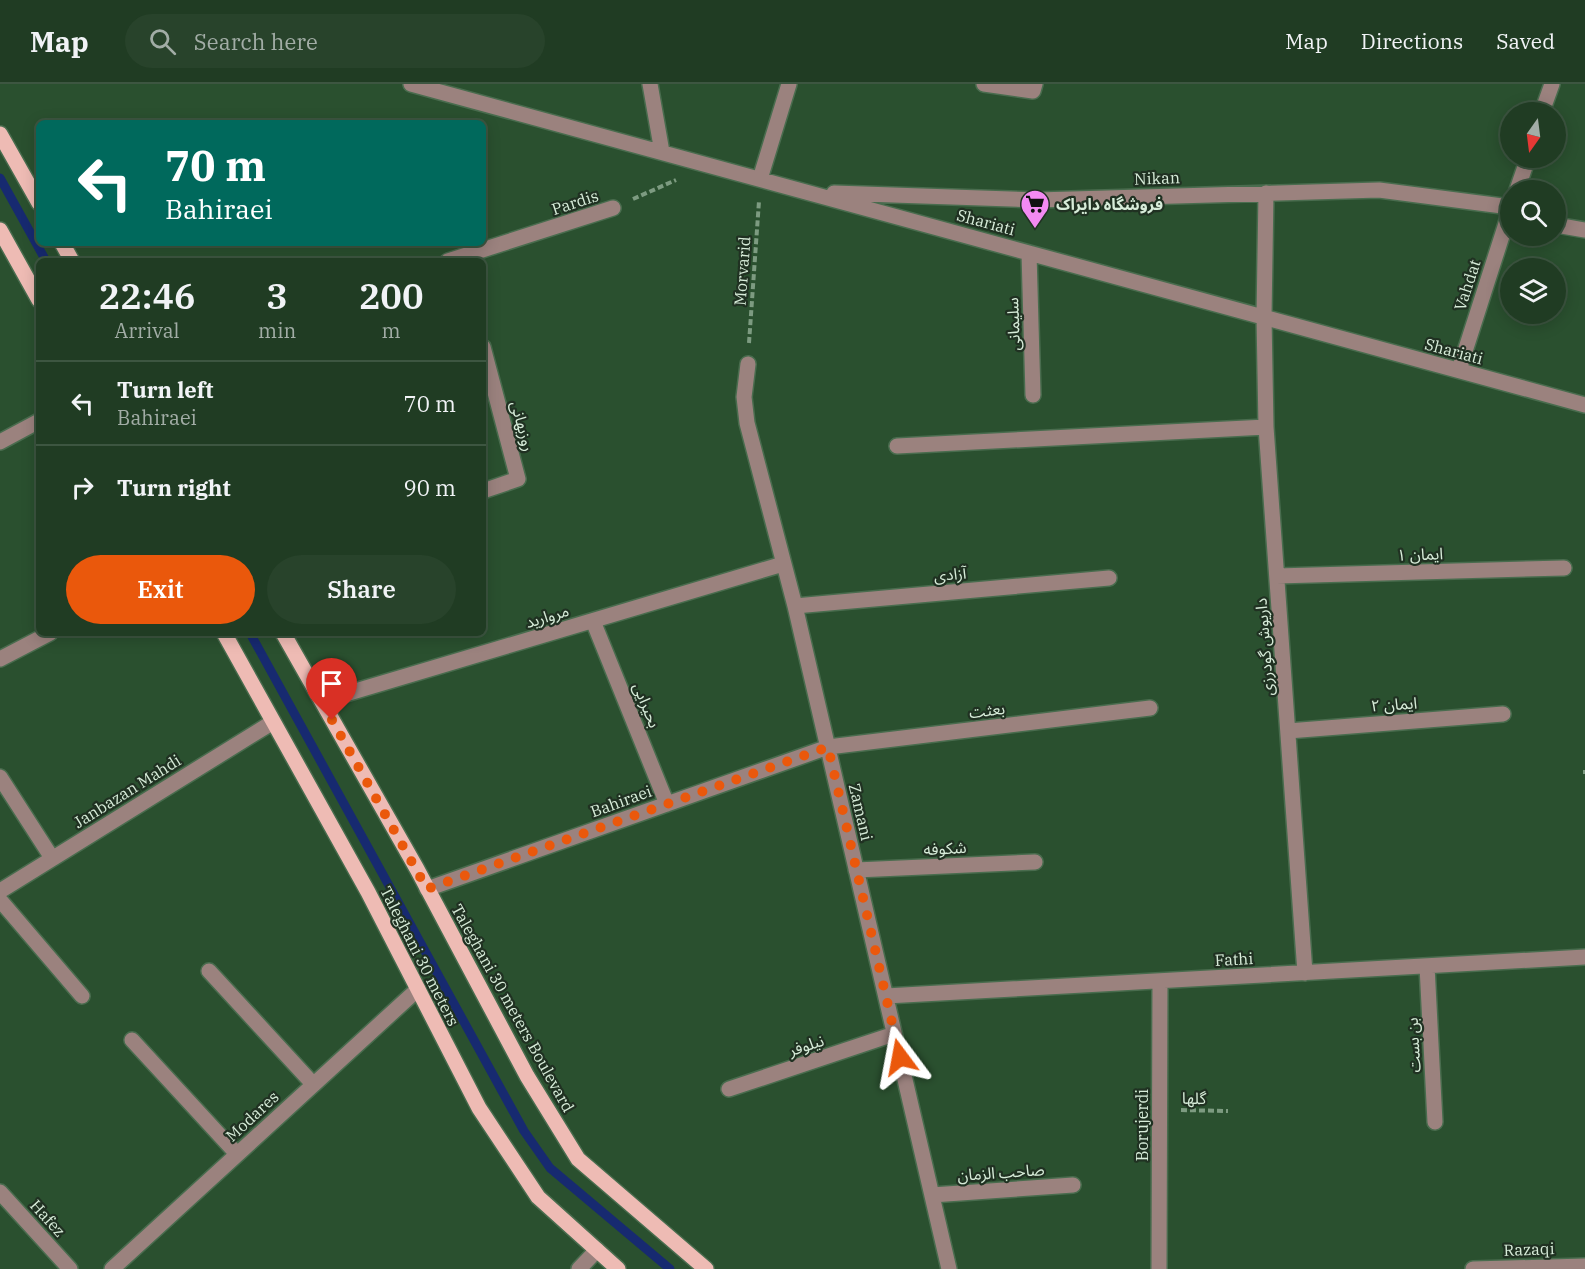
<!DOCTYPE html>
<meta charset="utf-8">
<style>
body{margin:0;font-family:"IBM Plex Serif","Noto Sans Arabic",serif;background:#28432b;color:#f1f3f6;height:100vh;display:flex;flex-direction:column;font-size:22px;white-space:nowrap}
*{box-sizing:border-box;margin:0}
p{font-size:20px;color:#a2ada6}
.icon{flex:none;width:33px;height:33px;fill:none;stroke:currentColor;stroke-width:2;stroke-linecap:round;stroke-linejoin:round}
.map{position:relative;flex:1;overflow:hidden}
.drawer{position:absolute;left:36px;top:174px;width:450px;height:378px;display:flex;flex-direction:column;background:#203c23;border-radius:9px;box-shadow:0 3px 15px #0003,0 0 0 2px #3d5641}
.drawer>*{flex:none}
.guide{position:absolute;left:36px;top:36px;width:450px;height:126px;border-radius:9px;box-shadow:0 3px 15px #0003,0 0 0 2px #3d5641;background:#00695c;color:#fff;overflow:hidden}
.needle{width:39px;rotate:194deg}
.tools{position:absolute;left:1500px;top:18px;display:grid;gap:12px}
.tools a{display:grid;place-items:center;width:66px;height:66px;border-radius:50%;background:#203c23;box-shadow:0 3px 15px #0003,0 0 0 2px #3d5641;font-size:30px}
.pin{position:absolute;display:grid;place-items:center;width:51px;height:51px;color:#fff;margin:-62px -26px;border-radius:50% 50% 50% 0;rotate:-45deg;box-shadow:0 0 6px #0007}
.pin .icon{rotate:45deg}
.me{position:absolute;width:66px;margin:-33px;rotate:347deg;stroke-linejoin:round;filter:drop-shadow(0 0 4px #0008)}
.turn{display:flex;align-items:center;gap:21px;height:126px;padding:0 30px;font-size:27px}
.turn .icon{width:78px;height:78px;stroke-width:2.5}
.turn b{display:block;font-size:42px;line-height:51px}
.eta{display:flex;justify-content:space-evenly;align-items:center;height:102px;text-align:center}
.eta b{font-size:36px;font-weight:600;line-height:42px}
.action{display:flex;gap:12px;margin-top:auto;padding:12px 30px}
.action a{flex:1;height:69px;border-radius:36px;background:#ea580c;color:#fff;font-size:24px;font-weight:600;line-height:69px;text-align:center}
.action a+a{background:#28432b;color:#f1f3f6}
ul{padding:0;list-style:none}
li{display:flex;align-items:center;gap:18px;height:84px;padding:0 30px;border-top:2px solid #3d5641}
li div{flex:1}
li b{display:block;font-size:22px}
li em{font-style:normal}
header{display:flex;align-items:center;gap:36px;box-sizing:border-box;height:84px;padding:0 30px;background:#203c23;border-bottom:2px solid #3d5641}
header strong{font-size:28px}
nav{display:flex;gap:33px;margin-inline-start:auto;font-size:21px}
.search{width:420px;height:54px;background:#28432b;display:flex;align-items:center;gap:15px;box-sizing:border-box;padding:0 21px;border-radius:33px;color:#a2ada6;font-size:22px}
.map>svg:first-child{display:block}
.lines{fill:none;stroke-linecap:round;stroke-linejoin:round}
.stream{stroke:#172a70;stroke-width:9}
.minor-casing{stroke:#496c4e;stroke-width:18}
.major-casing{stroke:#496c4e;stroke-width:18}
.path{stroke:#7d9b81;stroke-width:4;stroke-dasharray:6 3;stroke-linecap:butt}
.minor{stroke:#9b827e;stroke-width:15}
.major{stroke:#eebbb4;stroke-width:15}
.route{stroke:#ea580c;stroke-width:10;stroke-dasharray:0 18}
.labels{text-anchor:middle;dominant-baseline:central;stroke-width:4.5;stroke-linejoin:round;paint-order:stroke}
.street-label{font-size:16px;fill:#d7ecd9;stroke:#203122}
.poi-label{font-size:16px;font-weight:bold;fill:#d7ecd9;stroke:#203122;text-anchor:start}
</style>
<header>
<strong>Map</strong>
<div class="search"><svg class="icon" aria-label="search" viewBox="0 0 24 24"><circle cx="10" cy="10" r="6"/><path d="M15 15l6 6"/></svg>Search here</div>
<nav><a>Map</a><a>Directions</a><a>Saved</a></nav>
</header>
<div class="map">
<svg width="1585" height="1185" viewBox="0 0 1585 1185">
<rect width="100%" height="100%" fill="#2a502f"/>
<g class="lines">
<path class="stream" d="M0,94L46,177
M250,549L524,1047L550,1084L670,1185"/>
<g class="minor-casing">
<path id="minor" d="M411,0L1585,321
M650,0L662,68
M984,0L1033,7L1035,0
M1542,28L1552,0
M760,95L789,0
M1517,106L1528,74
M834,109L1037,116L1379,106L1510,123
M1266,109L1264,233L1266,343L1305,889
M1556,141L1585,146
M1029,169L1033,311
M448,177L613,124
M483,263L518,395L483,407
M748,280L744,313L747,339L795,522L949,1185
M1459,286L1510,127
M0,358L39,337
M897,362L1266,343
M1277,492L1564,484
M795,522L1109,494
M593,537L667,720
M0,575L50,549
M322,617L783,480
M1288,647L1503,630
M0,693L52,774
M856,786L1035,778
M427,805L828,663L1150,624
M0,807L273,638
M0,816L82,912
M1427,882L1435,1038
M209,887L313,1000
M886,912L1585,873
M132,956L237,1070
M729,1005L894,950
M0,1108L70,1185
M932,1111L1073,1101
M112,1185L418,905
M579,1185L597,1166
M1159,1185L1160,897
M1473,1185L1585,1182"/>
</g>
<g class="major-casing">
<path id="major" d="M0,50L39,119
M0,146L39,216
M62,159L72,177
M224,549L368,808L479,1024L538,1113L618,1185
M283,549L417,785L527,992L578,1075L706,1185"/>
</g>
<path class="path" d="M633,115L676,96
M749,259L759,117
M1583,688H1585
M1181,1026L1228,1027"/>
<use href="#minor" class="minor"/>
<use href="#major" class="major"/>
</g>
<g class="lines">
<path class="route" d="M332,636L427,805L828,663L900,973"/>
</g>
<defs>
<g id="supermarket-pin" transform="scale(1.5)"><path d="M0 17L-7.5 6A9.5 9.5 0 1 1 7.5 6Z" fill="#f38af2" stroke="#203122"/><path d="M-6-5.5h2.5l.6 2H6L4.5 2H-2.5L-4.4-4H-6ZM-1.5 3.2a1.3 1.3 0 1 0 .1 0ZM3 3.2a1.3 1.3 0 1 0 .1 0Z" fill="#111"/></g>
</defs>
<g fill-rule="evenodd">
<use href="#supermarket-pin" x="1035" y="120"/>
</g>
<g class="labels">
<g class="street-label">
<text transform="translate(1157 94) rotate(-2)">Nikan</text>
<text transform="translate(575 118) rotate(-18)">Pardis</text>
<text transform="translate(986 138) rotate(15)">Shariati</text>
<text transform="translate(742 187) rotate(-86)">Morvarid</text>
<text transform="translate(1467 201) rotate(-72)">Vahdat</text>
<text transform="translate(1013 240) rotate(-92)">سلیمانی</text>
<text transform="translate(1454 267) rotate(15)">Shariati</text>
<text transform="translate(523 342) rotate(75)">روزبهانی</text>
<text transform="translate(1420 470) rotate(-2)">ایمان ۱</text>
<text transform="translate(950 490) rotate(-5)">آزادی</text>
<text transform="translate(547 532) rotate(-17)">مروارید</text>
<text transform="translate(1264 563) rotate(-94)">داریوش گودرزی</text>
<text transform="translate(1394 620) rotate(-4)">ایمان ۲</text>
<text transform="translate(647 621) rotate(68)">بحیرایی</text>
<text transform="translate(987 626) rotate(-7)">بعثت</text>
<text transform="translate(127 707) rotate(-32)">Janbazan Mahdi</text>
<text transform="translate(621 717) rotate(-20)">Bahiraei</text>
<text transform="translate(861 728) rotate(77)">Zamani</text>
<text transform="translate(945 764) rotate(-3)">شکوفه</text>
<text transform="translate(420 872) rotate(63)">Taleghani 30 meters</text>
<text transform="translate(1234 875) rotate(-3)">Fathi</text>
<text transform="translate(513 924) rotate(61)">Taleghani 30 meters Boulevard</text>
<text transform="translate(806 961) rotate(-18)">نیلوفر</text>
<text transform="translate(1413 961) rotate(-93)">بن بست</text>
<text transform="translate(1194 1014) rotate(1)">گلها</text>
<text transform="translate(252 1032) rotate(-43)">Modares</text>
<text transform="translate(1142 1041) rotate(-90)">Borujerdi</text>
<text transform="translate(1001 1088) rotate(-4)">صاحب الزمان</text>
<text transform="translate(48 1134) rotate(48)">Hafez</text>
<text transform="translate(1529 1165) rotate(-2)">Razaqi</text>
</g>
<g class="poi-label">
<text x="1056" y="120">فروشگاه دایراک</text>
</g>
</g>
</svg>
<div class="tools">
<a><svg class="needle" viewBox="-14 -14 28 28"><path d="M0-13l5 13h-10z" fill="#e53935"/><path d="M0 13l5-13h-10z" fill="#a2ada6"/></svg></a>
<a><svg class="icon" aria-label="search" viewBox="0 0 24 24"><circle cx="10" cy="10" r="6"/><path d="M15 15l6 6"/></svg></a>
<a><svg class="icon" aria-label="layers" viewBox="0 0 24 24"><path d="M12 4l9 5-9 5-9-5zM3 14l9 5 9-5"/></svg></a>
</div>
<div class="pin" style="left:332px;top:636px;background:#d93025"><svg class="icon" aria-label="arrive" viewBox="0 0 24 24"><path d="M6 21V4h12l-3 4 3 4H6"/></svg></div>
<svg class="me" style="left:900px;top:973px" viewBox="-20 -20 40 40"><path d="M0-17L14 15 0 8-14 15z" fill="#ea580c" stroke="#fff" stroke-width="4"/></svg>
<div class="guide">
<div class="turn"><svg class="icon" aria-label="left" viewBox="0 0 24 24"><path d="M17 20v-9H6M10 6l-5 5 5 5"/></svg><div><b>70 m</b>Bahiraei</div></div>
</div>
<section class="drawer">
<div class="eta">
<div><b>22:46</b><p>Arrival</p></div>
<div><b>3</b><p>min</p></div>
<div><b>200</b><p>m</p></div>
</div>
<ul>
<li><svg class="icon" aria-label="left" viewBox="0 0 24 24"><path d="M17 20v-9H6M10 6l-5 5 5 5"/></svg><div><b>Turn left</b><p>Bahiraei</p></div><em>70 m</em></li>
<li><svg class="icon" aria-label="right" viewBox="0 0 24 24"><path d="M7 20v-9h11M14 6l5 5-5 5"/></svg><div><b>Turn right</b></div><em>90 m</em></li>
</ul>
<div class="action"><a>Exit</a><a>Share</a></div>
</section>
</div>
